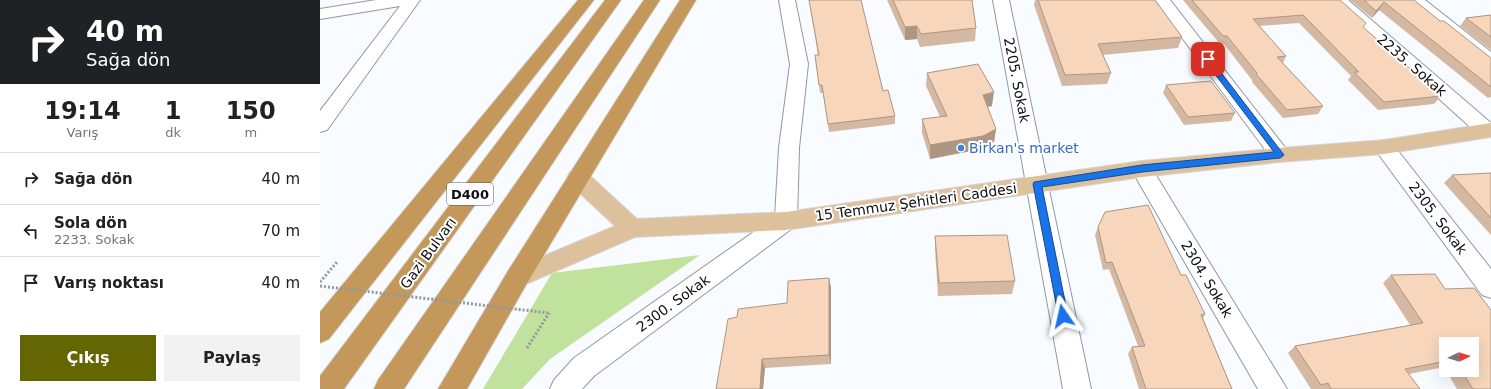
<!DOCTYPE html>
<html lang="tr">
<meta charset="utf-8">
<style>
body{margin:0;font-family:"DejaVu Sans",sans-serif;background:#f2f2f2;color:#202124;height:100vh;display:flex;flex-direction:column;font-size:15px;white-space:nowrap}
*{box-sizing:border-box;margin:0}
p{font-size:13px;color:#757577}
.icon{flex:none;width:22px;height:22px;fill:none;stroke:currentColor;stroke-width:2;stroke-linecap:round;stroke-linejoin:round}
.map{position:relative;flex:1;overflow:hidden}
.drawer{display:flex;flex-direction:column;background:#fff;width:320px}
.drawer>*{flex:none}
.hud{background:#202124;color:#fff;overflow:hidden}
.needle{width:26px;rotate:85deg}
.fabs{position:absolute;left:1119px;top:337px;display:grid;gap:8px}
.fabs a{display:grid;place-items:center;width:40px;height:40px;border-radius:0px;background:#fff;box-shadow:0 4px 16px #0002;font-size:20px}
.pin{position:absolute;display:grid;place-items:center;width:34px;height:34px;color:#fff;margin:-17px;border-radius:8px;box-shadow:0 2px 6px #0006}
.me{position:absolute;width:44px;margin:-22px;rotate:349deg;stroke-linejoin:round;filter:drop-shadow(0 0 3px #0008)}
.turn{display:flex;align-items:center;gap:14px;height:84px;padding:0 20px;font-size:18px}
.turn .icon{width:52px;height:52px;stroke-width:2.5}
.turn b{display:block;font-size:28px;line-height:34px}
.eta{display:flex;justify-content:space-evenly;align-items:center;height:68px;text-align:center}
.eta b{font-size:24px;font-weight:800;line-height:28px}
.button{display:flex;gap:8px;margin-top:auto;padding:8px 20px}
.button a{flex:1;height:46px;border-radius:0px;background:#636602;color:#fff;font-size:16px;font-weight:800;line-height:46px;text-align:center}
.button a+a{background:#f2f2f2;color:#202124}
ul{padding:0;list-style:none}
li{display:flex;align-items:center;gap:12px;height:52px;padding:0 20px;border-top:1px solid #e0e0e0}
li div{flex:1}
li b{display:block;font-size:15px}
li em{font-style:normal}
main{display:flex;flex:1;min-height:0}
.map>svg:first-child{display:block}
.green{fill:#c1e29c}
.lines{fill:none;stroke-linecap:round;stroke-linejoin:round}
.minor-casing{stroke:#9198a2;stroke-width:2}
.major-casing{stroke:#d8d8d9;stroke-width:2}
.highway-casing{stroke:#d8d8d9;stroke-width:2}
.path{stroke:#94979b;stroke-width:3;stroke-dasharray:2 2;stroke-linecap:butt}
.minor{fill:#fff;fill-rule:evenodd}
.major{fill:#dcc19c;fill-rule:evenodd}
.highway{fill:#c4985a;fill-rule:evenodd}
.path-bridge{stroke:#94979b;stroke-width:3;stroke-dasharray:2 2;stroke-linecap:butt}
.wall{fill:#d4b8a1;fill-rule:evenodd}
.shaded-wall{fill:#ad9683}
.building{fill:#f7d6bb;stroke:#ad9683}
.route{fill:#1a73e8;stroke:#114b97}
.shop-dot{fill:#3f7fe0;stroke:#fff;stroke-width:1.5}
.labels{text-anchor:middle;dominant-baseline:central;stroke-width:4;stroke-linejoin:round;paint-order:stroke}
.shield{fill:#fff;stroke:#555659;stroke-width:1}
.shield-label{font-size:13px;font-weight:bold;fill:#0c0e12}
.street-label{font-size:14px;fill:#0c0e12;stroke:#fff}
.shop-label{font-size:14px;fill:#366cbe;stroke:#fff;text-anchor:start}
</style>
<main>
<section class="drawer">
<div class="hud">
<div class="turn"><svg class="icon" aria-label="right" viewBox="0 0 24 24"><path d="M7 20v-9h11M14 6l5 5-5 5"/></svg><div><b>40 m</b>Sağa dön</div></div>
</div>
<div class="eta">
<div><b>19:14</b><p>Varış</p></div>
<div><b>1</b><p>dk</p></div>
<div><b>150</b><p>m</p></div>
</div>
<ul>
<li><svg class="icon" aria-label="right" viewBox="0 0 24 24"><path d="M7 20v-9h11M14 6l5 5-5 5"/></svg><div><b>Sağa dön</b></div><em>40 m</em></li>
<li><svg class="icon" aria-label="left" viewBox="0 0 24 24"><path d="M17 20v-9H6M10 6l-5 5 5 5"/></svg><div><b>Sola dön</b><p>2233. Sokak</p></div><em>70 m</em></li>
<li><svg class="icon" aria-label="arrive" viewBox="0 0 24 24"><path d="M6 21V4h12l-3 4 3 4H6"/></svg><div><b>Varış noktası</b></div><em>40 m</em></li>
</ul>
<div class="button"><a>Çıkış</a><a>Paylaş</a></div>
</section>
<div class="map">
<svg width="1171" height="389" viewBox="0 0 1171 389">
<rect width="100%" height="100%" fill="#f8fbff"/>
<path class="green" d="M380,255L230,359L202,389H163L232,273Z"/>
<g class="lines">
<g class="minor-casing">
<path id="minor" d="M56,0H100L7,130L0,132V111L80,6L0,19V9Z
M459,0H475L488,64L479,148L477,221L474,227L274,376L262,389H230L234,380L254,358L455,217L459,148L470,64Z
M673,0H689L771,389H743Z
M834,0H850L967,150L970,155L967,160L960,162L953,160Z
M1010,0H1028L1171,123V135L1166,137L1159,135Z
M1087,0H1105L1171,52V66L1165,65Z
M1064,140L1071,142L1171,269V298L1162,295L1057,152L1054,147L1057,142Z
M822,161L829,164L967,389H938L811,169L815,164Z"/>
</g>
<g class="major-casing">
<path id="major" d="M1171,123V137L1064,154L960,162L822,177L466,230L315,237L197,288L188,285L185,278L188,271L295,226L250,184L247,178L250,172L258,170L266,172L317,219L466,212L822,161L960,148L1064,140Z"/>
</g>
<g class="highway-casing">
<path id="highway" d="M258,0H274L9,339L0,343V312Z
M285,0H301L24,389H0V376Z
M324,0H340L84,389H54L58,380Z
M360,0H376L206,285L147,389H118L188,271Z"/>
</g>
<path class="path" d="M0,282L17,262
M207,348L229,313"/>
<use href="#minor" class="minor"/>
<use href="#major" class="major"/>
<use href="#highway" class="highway"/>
<path class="path-bridge" d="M0,286L229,313"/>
</g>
<path class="wall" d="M489,0H541L563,91L575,116V124L509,132L503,93H500L495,55H498Z
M567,0H652L656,28L655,41L600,47L597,39L585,40Z
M715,0H835L862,37L858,48L782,55L791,73L787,84L742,86L714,5Z
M863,0H1020L1043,27L1121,96L1114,104L1058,110L1028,80L1031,76L979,23L939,26L966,56L963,63L1003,106L998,114L963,118L932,82V80L904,44H900Z
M1030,0H1094L1120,21L1171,58V97L1168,98L1059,10L1052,18Z
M1171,15V50L1140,26L1146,18Z
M607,73L672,106L667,107L676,129L674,142L661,149L610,159L602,133V119L620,117L606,86Z
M846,85L915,113L911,121L864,125L843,93Z
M1171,173V235L1124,183L1132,175Z
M778,227L861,275L885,314L883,318L912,389H819L808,354L812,347L818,346L789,269L783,270L775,235Z
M615,236L695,281L692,294L618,296L615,249Z
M1071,275L1171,389H1137L1124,367L1089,374L1100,389H991L968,353L975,346L1090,325L1063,283ZM1126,344L1152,370H1126Z
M509,278L511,288V364L445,368L443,389H396L417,317L467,303Z"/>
<path class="shaded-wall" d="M1064,2L1059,10L1052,18L1056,11Z
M597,26V39L585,40V27Z
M674,92L672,106L661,108L663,95Z
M676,129L674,142L661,149L610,159V145Z
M509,278L511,288V364L509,355Z
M442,359L445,368L443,389H440Z"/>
<path class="building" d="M489,0H541L563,91L568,90L575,116L508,124L502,85H499L495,55H499Z
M573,0H652L656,28L601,34L597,26L585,27Z
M718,0H835L862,37L778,44L791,73L745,75Z
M872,0H1020L1046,23L1043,27L1121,96L1064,102L1034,72H1039L983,15L933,19L966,56L957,57L1003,106L967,110L936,74L937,73L907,36H903Z
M1044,0H1094L1120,21H1124L1171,58V87L1064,2L1056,11Z
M1171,15V37L1146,18Z
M658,64L674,92L663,95L676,129L663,136L610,145L602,119L627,116L607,73Z
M891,81L915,113L868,117L846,85Z
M1171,173V218L1132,175Z
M828,205L861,275H866L885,314L881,315L912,389H826L812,347L825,346L792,262L786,263L778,227L785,212Z
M687,235L695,281L619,283L615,236Z
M1115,274L1125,289L1154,288L1171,310V389H1153L1141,370H1152V344H1126V361L1085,369L1100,389H1011L1008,383L1001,385L975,346L1103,323L1071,275Z
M509,278V355L442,359L440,389H396L408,319L417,317L418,309L467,303L468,281Z"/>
<path class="route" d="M885,58H890L964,155L960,158L822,172L722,187L748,316L747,319H739L713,184L714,182L822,165L954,152L885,61Z"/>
<circle class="shop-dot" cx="641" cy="148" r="4"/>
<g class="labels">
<rect class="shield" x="127" y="183" width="46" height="22" rx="3"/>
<g class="shield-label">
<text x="150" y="194">D400</text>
</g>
<g class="street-label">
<text transform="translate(1092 65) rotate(41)">2235. Sokak</text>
<text transform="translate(697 80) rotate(79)">2205. Sokak</text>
<text transform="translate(596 202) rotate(-8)">15 Temmuz Şehitleri Caddesi</text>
<text transform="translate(1118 218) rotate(53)">2305. Sokak</text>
<text transform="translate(108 253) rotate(-54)">Gazi Bulvarı</text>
<text transform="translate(887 279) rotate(59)">2304. Sokak</text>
<text transform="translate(353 303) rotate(-36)">2300. Sokak</text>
</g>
<g class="shop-label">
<text x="649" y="148">Birkan's market</text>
</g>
</g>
</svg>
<div class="fabs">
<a><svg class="needle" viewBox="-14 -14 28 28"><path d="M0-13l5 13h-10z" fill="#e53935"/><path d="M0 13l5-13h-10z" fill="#757577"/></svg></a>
</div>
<div class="pin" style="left:888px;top:59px;background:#d93025"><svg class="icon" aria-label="arrive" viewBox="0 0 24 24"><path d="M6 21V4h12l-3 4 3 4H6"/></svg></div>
<svg class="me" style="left:743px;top:316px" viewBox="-20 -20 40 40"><path d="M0-17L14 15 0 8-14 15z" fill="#1a73e8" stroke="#fff" stroke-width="4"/></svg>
</div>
</main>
